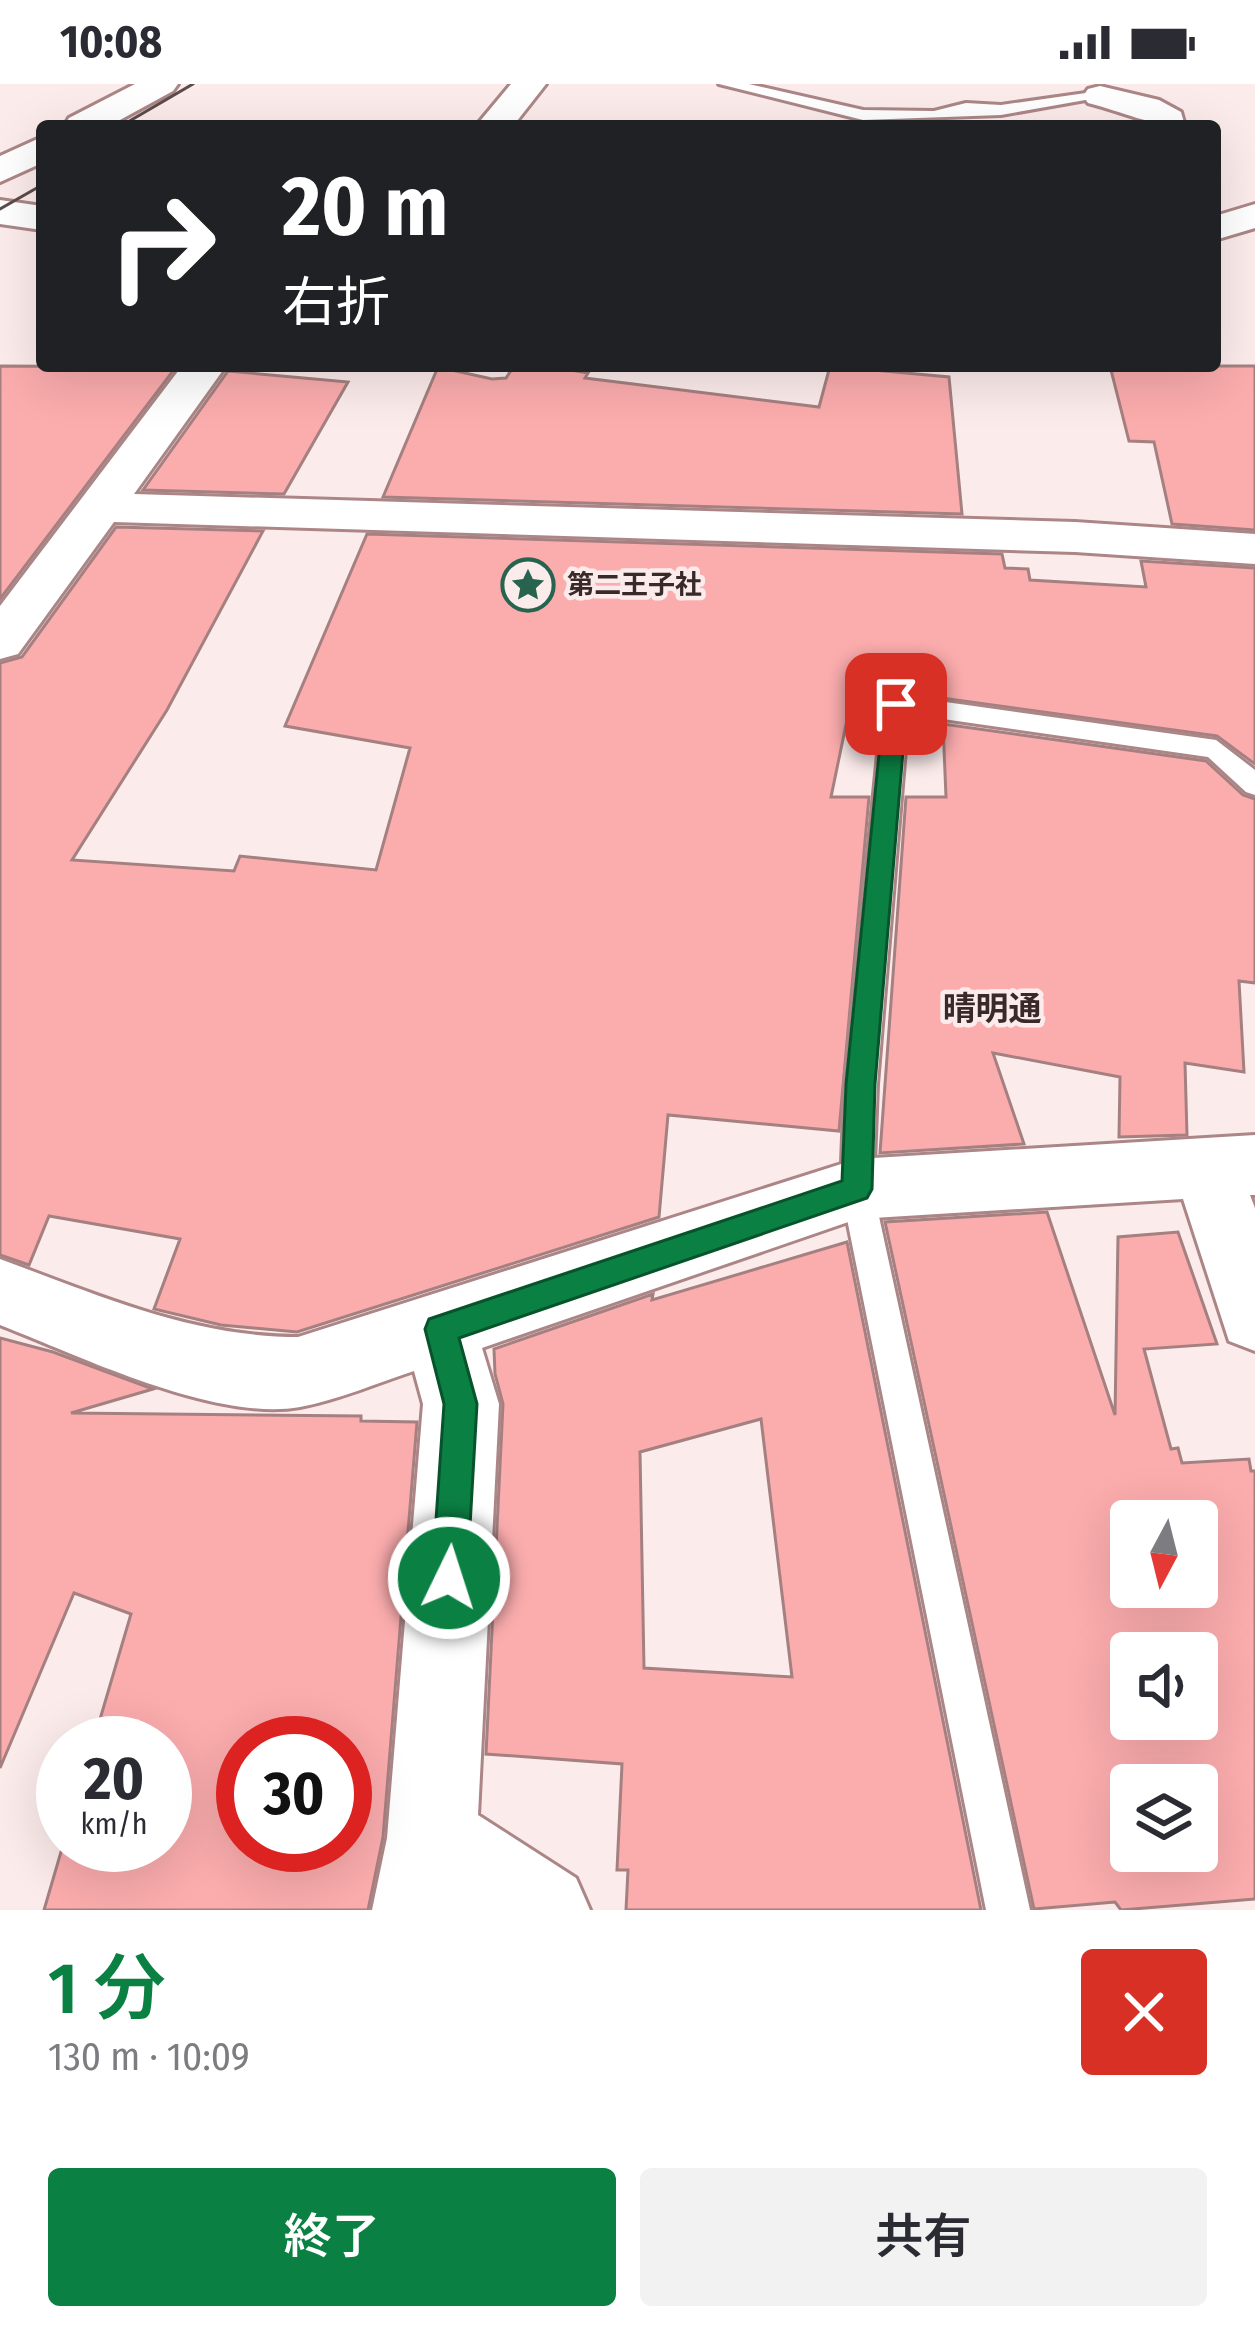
<!DOCTYPE html>
<html lang="ja">
<meta charset="utf-8">
<style>
body{margin:0;font-family:"Fira Sans Condensed","Noto Sans JP",sans-serif;background:#f2f2f3;color:#2b2b33;height:100vh;display:flex;flex-direction:column;font-size:45px;white-space:nowrap}
*{box-sizing:border-box;margin:0}
p{font-size:39px;color:#7c7c81}
.icon{flex:none;width:66px;height:66px;fill:none;stroke:currentColor;stroke-width:2;stroke-linecap:round;stroke-linejoin:round}
.map{position:relative;height:1826px;overflow:hidden}
.details{display:flex;flex-direction:column;background:#fff;flex:1}
.details>*{flex:none}
.top-card{position:absolute;left:36px;top:36px;width:1185px;height:252px;border-radius:12px;box-shadow:0 12px 48px #0002;background:#202124;color:#fff;overflow:hidden}
.needle{width:78px;rotate:187deg}
.tools{position:absolute;left:1110px;top:1416px;display:grid;gap:24px}
.tools a{display:grid;place-items:center;width:108px;height:108px;border-radius:12px;background:#fff;box-shadow:0 12px 48px #0002;font-size:60px}
.speed{position:absolute;left:36px;top:1632px;display:flex;gap:24px;font-size:60px;font-weight:700;text-align:center}
.speed>*{display:grid;place-content:center;width:156px;height:156px;border-radius:50%;background:#fff;box-shadow:0 12px 48px #0002;line-height:1}
.speed small{font-size:30px;font-weight:400}
.speed .limit{border:18px solid #d22;background:#fff;color:#111}
.pin{position:absolute;display:grid;place-items:center;width:102px;height:102px;color:#fff;margin:-51px;border-radius:24px;box-shadow:0 6px 18px #0006}
.me{position:absolute;width:132px;margin:-66px;rotate:4deg;stroke-linejoin:round;filter:drop-shadow(0 0 9px #0008)}
.turn{display:flex;align-items:center;gap:42px;height:252px;padding:0 48px;font-size:54px}
.turn .icon{width:156px;height:156px;stroke-width:2.5}
.turn b{display:block;font-size:84px;line-height:102px}
.round{display:grid;place-items:center;flex:none;width:126px;height:126px;border-radius:12px;background:#f2f2f3}
.headline{display:flex;align-items:center;justify-content:space-between;height:204px;padding:0 48px}
h1{font-size:72px;font-weight:600;line-height:90px;color:#0b8043}
.button{display:flex;gap:24px;margin-top:auto;padding:24px 48px}
.button a{flex:1;height:138px;border-radius:12px;background:#0b8043;color:#fff;font-size:48px;font-weight:600;line-height:138px;text-align:center}
.button a+a{background:#f2f2f3;color:#2b2b33}
.status{display:flex;justify-content:space-between;align-items:center;height:84px;padding:0 60px;background:#fff;direction:ltr}
.status svg{height:33px;fill:currentColor}
.map>svg:first-child{display:block}
.building{fill:#fbacad;stroke:#a58080;stroke-width:3;fill-rule:evenodd}
.lines{fill:none;stroke-linecap:round;stroke-linejoin:round}
.lane-casing{stroke:#ac8686;stroke-width:6}
.street-casing{stroke:#ac8686;stroke-width:6}
.lane{fill:#fff;fill-rule:evenodd}
.street{fill:#fff;fill-rule:evenodd}
.tram{stroke:#5b4b4b;stroke-width:3}
.route{fill:#0b8043;stroke:#07532c;stroke-width:3}
.labels{text-anchor:middle;dominant-baseline:central;stroke-width:9;stroke-linejoin:round;paint-order:stroke}
.far-poi-label{font-size:27px;font-weight:bold;fill:#392a2a;stroke:#fcebeb;text-anchor:start}
.neighbourhood-label{font-size:33px;font-weight:bold;fill:#392a2a;stroke:#fcebeb}
</style>
<div class="status"><b>10:08</b><svg viewBox="0 0 49 12"><path d="M0 12V9h3v3zM5 12V6h3v6zM10 12V3h3v9zM15 12V0h3v12zM26 1h20v11H26zM47 4h2v5h-2z"/></svg></div>
<div class="map">
<svg width="1255" height="1826" viewBox="0 0 1255 1826">
<rect width="100%" height="100%" fill="#fcebeb"/>
<path class="building" d="M0,282L176,283L0,515Z
M514,282H548L588,289L585,294L819,323L830,282L949,293L962,430L383,413L438,283L492,295L506,294Z
M1110,282H1255V446L1172,440L1154,358L1129,357Z
M228,287L348,298L284,410L143,406Z
M116,443L263,447L167,626L72,776L234,787L240,772L376,786L410,664L285,642L367,450L1002,470L1005,484L1028,485L1030,496L1146,503L1141,477L1255,484V680L1217,652L854,602L831,713H869L839,1047L668,1031L659,1133L297,1248L221,1241L154,1225L180,1155L49,1132L29,1181L0,1171V579L22,573Z
M943,640L1206,677L1243,711L1255,715V899L1239,897L1244,988L1185,979L1187,1051L1119,1053L1120,993L993,969L1024,1060L880,1069L906,713H946Z
M1047,1128L1115,1331L1118,1153L1178,1148L1217,1260L1144,1265L1171,1365L1178,1364L1182,1379L1249,1375L1251,1387H1255V1815L1121,1826L1115,1818L1034,1825L885,1138ZM1131,1437H1197V1503H1131ZM1131,1569H1197V1635H1131ZM1131,1701H1197V1767H1131Z
M847,1158L981,1826H626L628,1786H617L622,1680L486,1670L503,1320L495,1290L494,1265L653,1210L652,1216ZM761,1335L792,1593L644,1584L640,1368Z
M0,1254L53,1268L153,1305L71,1329L361,1332V1337L417,1338L383,1753L368,1826H44L63,1761H165V1659H93L131,1530L74,1509L0,1684ZM243,1659H345V1761H243Z"/>
<g class="lines">
<g class="lane-casing">
<path id="lane" d="M719,0H749L863,26L934,27L966,19L1001,21L1100,7L1108,12L1001,31L863,36Z
M896,611L1216,656L1255,686V711L1246,708L1208,673L908,630L877,1000L873,1105L1030,1826H986L841,1105L845,1000L883,620Z"/>
</g>
<g class="street-casing">
<path id="street" d="M135,0H178L173,7L109,42H64L69,34Z
M511,0H546L513,42H476Z
M1100,2L1159,16L1181,28L1185,42C1150,42 1124,28 1088,19L1083,12L1088,5Z
M42,53V79L0,98V72Z
M0,116L42,122V146L0,140Z
M1255,120V144L1215,156V132Z
M182,282H226L134,410L1075,438L1255,450V480L1075,468L114,438L18,570L0,575V522Z
M1255,1051V1111H1250L1255,1124V1267L1229,1257L1183,1115L857,1135L482,1264L499,1320L478,1731L576,1794L590,1826H372L387,1754L423,1320L414,1287C377,1299 338,1316 300,1323C215,1338 80,1272 0,1241V1175C98,1211 192,1253 298,1253L857,1075Z"/>
</g>
<use href="#lane" class="lane"/>
<use href="#street" class="street"/>
<path class="tram" d="M121,42L193,0
M0,125L42,101"/>
</g>
<path class="route" d="M896,612L907,620L875,1000L872,1105L867,1114L459,1254L477,1320L467,1494L462,1506L449,1511L437,1506L432,1494L444,1320L425,1245L429,1235L842,1097L846,1000L884,620Z"/>
<defs>
<g id="sight-ring" transform="scale(2.7)"><circle r="9.5" fill="#fcebeb" stroke="#26644f" stroke-width="1.5"/><path d="M0-6L1.8-2.2L6-1.7L2.9 1.2L3.7 5.4L0 3.3L-3.7 5.4L-2.9 1.2L-6-1.7L-1.8-2.2Z" fill="#26644f"/></g>
</defs>
<g fill-rule="evenodd">
<use href="#sight-ring" x="528" y="501"/>
</g>
<g class="labels">
<g class="far-poi-label">
<text x="567" y="501">第二王子社</text>
</g>
<g class="neighbourhood-label">
<text x="992" y="925">晴明通</text>
</g>
</g>
</svg>
<div class="tools">
<a><svg class="needle" viewBox="-14 -14 28 28"><path d="M0-13l5 13h-10z" fill="#e53935"/><path d="M0 13l5-13h-10z" fill="#7c7c81"/></svg></a>
<a><svg class="icon" aria-label="sound" viewBox="0 0 24 24"><path d="M4 9h4l5-4v14l-5-4H4zM17 9q2 3 0 6"/></svg></a>
<a><svg class="icon" aria-label="layers" viewBox="0 0 24 24"><path d="M12 4l9 5-9 5-9-5zM3 14l9 5 9-5"/></svg></a>
</div>
<div class="speed"><div>20<small>km/h</small></div><div class="limit">30</div></div>
<div class="pin" style="left:896px;top:620px;background:#d93025"><svg class="icon" aria-label="arrive" viewBox="0 0 24 24"><path d="M6 21V4h12l-3 4 3 4H6"/></svg></div>
<svg class="me" style="left:449px;top:1494px" viewBox="-20 -20 40 40"><circle r="17" fill="#0b8043" stroke="#fff" stroke-width="3"/><path d="M0-11L8 9 0 5-8 9z" fill="#fff"/></svg>
<div class="top-card">
<div class="turn"><svg class="icon" aria-label="right" viewBox="0 0 24 24"><path d="M7 20v-9h11M14 6l5 5-5 5"/></svg><div><b>20 m</b>右折</div></div>
</div>
</div>
<section class="details">
<div class="headline"><div><h1>1 分</h1><p>130 m · 10:09</p></div><a class="round" style="background:#d93025;color:#fff"><svg class="icon" aria-label="close" viewBox="0 0 24 24"><path d="M6 6l12 12M18 6L6 18"/></svg></a></div>
<div class="button"><a>終了</a><a>共有</a></div>
</section>
